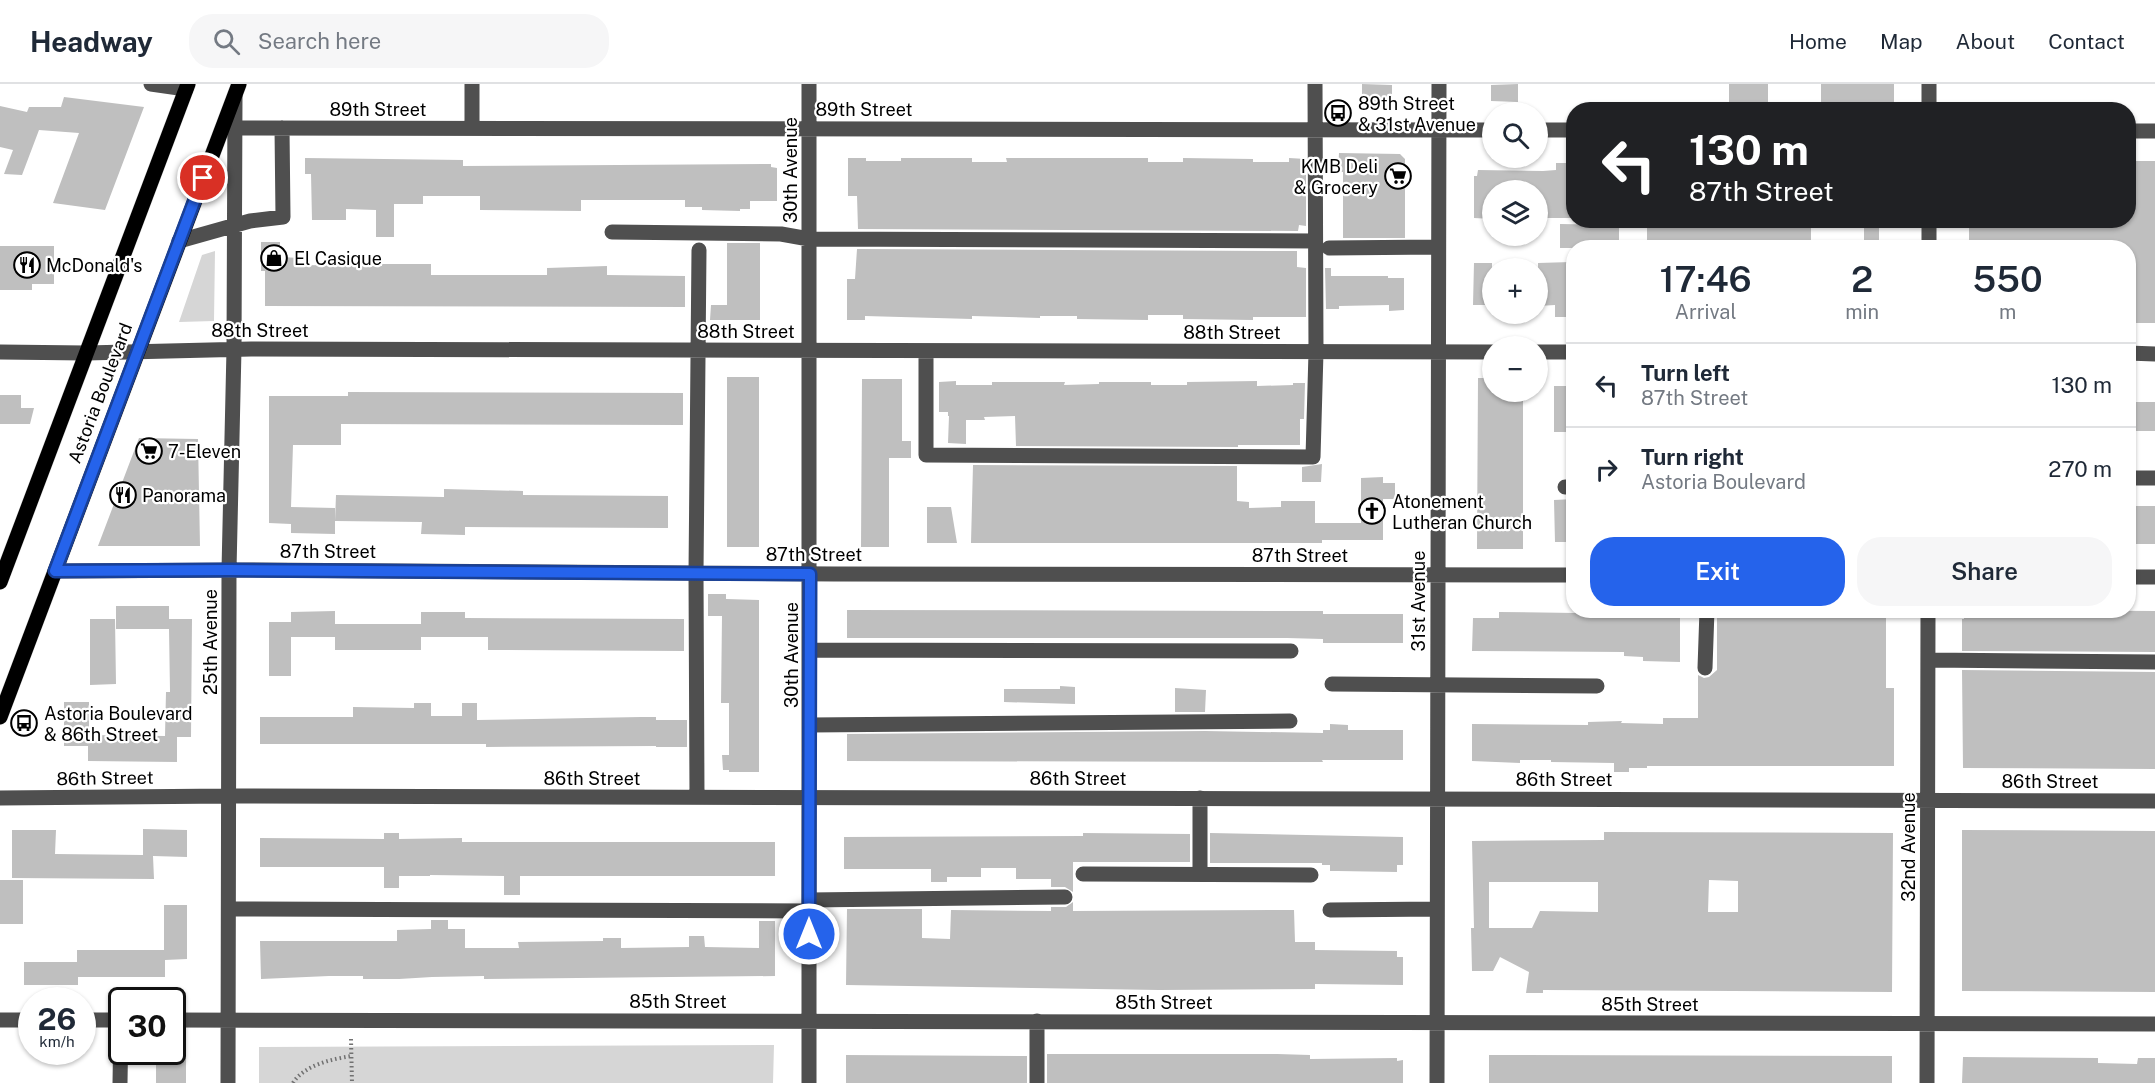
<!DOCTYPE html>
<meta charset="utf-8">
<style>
body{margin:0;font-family:"Public Sans",sans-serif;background:#f6f6f7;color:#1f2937;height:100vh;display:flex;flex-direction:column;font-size:22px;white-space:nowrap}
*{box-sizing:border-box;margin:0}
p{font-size:20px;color:#747a83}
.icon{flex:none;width:33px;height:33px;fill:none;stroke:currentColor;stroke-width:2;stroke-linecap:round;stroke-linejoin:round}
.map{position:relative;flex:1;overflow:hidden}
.drawer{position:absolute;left:1566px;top:156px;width:570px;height:378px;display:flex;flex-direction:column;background:#fff;border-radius:24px;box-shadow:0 2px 4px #0004}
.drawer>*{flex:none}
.guide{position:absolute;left:1566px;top:18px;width:570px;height:126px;border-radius:24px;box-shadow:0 2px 4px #0004;background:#202124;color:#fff;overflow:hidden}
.tools{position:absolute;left:1482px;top:18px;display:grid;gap:12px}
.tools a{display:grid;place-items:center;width:66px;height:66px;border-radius:50%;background:#fff;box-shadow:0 2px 4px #0004;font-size:30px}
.speed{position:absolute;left:18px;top:903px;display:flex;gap:12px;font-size:30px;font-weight:700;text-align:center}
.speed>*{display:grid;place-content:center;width:78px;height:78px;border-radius:50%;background:#fff;box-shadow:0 2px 4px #0004;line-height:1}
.speed small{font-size:15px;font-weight:400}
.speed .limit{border:3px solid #111;border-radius:9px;background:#fff;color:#111}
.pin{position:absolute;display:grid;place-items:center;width:51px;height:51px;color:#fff;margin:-26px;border:3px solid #fff;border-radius:50%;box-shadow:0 2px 6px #0007}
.me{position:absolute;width:66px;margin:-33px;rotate:0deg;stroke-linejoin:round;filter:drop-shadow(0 0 4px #0008)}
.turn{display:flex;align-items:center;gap:21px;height:126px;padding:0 24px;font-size:27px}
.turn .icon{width:78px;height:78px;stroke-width:2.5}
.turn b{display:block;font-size:42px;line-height:51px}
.eta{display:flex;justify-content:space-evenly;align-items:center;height:102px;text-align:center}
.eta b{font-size:36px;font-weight:600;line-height:42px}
.cta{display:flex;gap:12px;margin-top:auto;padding:12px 24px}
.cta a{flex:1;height:69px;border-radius:24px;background:#2563eb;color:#fff;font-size:24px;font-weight:600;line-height:69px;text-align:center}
.cta a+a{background:#f6f6f7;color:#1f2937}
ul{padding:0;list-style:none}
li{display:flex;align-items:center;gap:18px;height:84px;padding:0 24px;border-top:2px solid #e0e1e3}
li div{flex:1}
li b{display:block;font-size:22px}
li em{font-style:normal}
header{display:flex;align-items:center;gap:36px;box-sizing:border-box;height:84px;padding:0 30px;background:#fff;border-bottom:2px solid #e0e1e3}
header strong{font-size:28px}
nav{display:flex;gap:33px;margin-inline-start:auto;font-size:21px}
.search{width:420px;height:54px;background:#f6f6f7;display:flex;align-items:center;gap:15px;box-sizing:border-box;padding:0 21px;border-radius:24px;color:#747a83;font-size:22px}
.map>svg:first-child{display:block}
.green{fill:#d6d6d6}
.building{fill:#bfbfbf;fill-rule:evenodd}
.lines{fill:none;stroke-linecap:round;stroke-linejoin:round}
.major-casing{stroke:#dbdbdb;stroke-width:16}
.path{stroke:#717171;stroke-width:4;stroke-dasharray:1.5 3;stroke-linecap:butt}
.minor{stroke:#4f4f4f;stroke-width:15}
.major{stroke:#000;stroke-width:15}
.route-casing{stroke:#184099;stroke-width:15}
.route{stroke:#2563eb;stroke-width:10}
.labels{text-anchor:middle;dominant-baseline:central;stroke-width:4.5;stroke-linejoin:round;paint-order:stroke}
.poi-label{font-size:18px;fill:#000;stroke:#fff;text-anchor:start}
.street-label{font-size:18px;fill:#000;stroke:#fff}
</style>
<header>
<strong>Headway</strong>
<div class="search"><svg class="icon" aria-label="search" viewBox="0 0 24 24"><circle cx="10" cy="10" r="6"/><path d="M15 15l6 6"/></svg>Search here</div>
<nav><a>Home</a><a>Map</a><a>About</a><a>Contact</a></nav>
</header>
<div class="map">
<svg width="2155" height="999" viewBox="0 0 2155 999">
<rect width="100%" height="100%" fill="#fff"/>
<path class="green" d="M215,167L214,237L179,238L202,171Z
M774,961L773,999H259V963Z"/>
<path class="building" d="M1362,0L1392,1V18H1362Z
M1518,0V18L1491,17V1Z
M1729,0H1768V20H1729Z
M1821,0H1894V19H1821Z
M64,13L144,23L105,126L53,119L79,49L39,46L22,91L4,90L13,66L0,63V22L27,28L29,23H61Z
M1339,69L1400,70L1405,75V154H1343V88H1338Z
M305,74L463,76V82L771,80V83L777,84V117H750V125H740V127L702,126V123H685V116H581V127L480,126V112H423V120H394V153H376V126L346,125V136H312L311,90H305Z
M848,74H866V77H901V74H972V78H1007L1006,74H1148V78H1183V74L1253,75V78H1289V74L1306,75V142L1299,141L1298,147L858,145L857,112H848Z
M2128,77H2155V239H2128V164H1969V136H2128Z
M1556,79H1572L1571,134H1538V106H1492V135L1474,134V92H1477L1478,86L1543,87L1556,86Z
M1864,136H1879V164H1864Z
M1647,138H1662V140H1811V156H1803L1802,164H1647Z
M1560,140L1619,141V164H1560Z
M261,158H280V173L300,174V181L382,182V180H431V191H547V184L607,182V191L685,192V223L265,222V187H261Z
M727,159H760V236H710L711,221H727Z
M0,162H54V200H32V206H0Z
M857,165L1297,167V183L1306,184V233H1253V236L1183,235V231H1148V236L1077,235V232H1040V234L972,232V235L865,232V236H847V195H855Z
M1571,178V233H1555V221L1538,222V179Z
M1474,179H1492V221H1473Z
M1325,184H1331V192H1388V194H1404V226L1389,227V221L1339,222V225H1326Z
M727,293H759V463H727Z
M1478,294H1492V308H1523V465H1477Z
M862,295H902V357H911V374H889V463H861Z
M956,297V301H992V298H1065L1064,301L1099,300V298H1151V301H1187V298L1257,297V302L1293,301V299H1305L1304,335H1300V361H1238V363L1016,362L1015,332L984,333L985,336H966V360L948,359L949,332H948V328H939V298Z
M1554,302H1571V348H1554Z
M348,308L683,309V341L341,340V361H293L291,423L335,424V450L291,449V440L269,439V312H348Z
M0,311H21V324H34L30,340H0Z
M2128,318H2155V347H2128Z
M139,354L198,355L200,462H98Z
M1322,380L1321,398H1302V383Z
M973,381L1237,382V417L1249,418V424L1281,423V417H1315V439H1361V394L1383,393V399H1395V415H1383V456H1322V459H971Z
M444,405L523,407V411L668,412V444L465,443V451L421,450L422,438L335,437L336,411L444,413Z
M1574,415V458H1555L1554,416Z
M2128,422H2155V460H2128Z
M927,423H951L957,459H927Z
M708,510H726V515L759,516V688H729V686H723L722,671H729V619H721L722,532H708Z
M116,522H169V535H192L191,653H177V678L88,677V662H64V618H89V651L165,652L166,608H170L169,545H116Z
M847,526L1305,527H1323V530H1403V559H1323V555L1287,554H847Z
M1717,526H1886V604H1894V682H1647V684H1629V688H1614V679L1551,678V676H1520V679L1472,677V640L1588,641V638L1622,637L1621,639L1663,640V634H1698V591L1704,594L1709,593L1717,586Z
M1964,526L2155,527V568L1962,567V535H1964Z
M335,527V553H291V592H269V538H291V528Z
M421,528H465V534L684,535V567L488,566V553H421V566H335V540H421V550Z
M1499,528L1644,530V534H1680V578L1643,577V573L1624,572V568L1472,567L1473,534H1499Z
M90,535H115L116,600L90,601Z
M1962,586L2155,588V685L1963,684Z
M1060,602L1075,603V620L1004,618V605H1060Z
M1175,604L1206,606L1205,628H1175Z
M414,619H431V632H462V619H477V636L641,633H656V636H687V663H656V662L486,663V660H260V633H353V623L414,624Z
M1330,640L1348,641V646H1403V676H1322L1323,678H1301L847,677V650L1205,647L1323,649V646H1330Z
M143,745L187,746V773L153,772L154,795L12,794V746H56L55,770L143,771Z
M1962,746L2155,747V908L1962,907Z
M1604,748L1893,749L1892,908L1543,906V909H1526L1529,888L1500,873L1493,887H1472L1471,844H1474L1472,757L1604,756ZM1709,796L1738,797V828H1708ZM1489,798H1598V828L1540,827L1532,844H1489Z
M384,749H399V755L462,754V758H775V792H520V811H504V792L430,791V792H399V804H384V783H260V754L384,755Z
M1083,749L1190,750V778H1073V808L1065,803H1051V795H1016V784H981V793H947V798H931V785H844V753L1083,752Z
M1210,749L1403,753V781H1397V788L1338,787H1330V781H1322V779H1210Z
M0,796H23V840H0Z
M1073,818V827L1294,826L1295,858H1315V866L1397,867V873H1403V901L1315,900V905L1159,906L846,901L847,825H922V854L950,855L951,826L1051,827V823H1066Z
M164,821H187V875L165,876V893H78V901H24V878H77V866H164Z
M431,836H448V845H465V864H519L518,858L603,857V854H621V864L689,863V852H704L705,863L759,864V837H775V892L484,895V892L432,893L399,895H363V892H329L261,895L260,857H397V846L431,845Z
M156,968H186V999H156Z
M1047,970H1277L1310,971V975L1397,974V977L1403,976V999H1047Z
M846,971L1027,972V999H846Z
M1489,971L1892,972V999H1489Z
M1963,973L2098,974V979L2137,980L2138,974H2155V999H1962Z"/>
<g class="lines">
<g class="major-casing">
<path id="major" d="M0,498L188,0
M0,633L239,0"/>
</g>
<path class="path" d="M351,955L352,999
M293,999C304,981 332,975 352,972"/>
<path class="minor" d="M151,0L186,5
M472,0V44
M1929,26V0
M235,44L1492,46
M1538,46H1574
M2128,47H2155
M612,148L781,150L809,155L1315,157
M179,157L250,137L283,133L282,44
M1329,164L1438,163
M1929,164V136
M926,267V371L1313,373L1316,268L1315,0
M0,268L86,269L251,265L1492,268
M1538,268H1574
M2128,269L2155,270
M2128,394H2155
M1565,403H1574
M55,487L252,486L834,490L1574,491
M2128,493H2155
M810,566L1291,567
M1928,576L2155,578
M1705,584L1707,526
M1332,600L1597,602
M810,641L1290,637
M697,713L696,489L699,166
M0,714L229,712L2155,717
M1083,790L1311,791
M1200,790V714
M809,816L1065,813
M229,825L809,827
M1330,826L1437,825
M0,936H32
M82,936H122
M172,936L2155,940
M120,999L121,936
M228,999L229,486L234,265L235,12
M809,999V0
M1037,999V937
M1437,999L1439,0
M1927,999L1928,526"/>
<use href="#major" class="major"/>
</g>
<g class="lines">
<g class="route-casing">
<path id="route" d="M203,94L55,487L229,486L810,490L809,850"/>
</g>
<use href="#route" class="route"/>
</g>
<defs>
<g id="bus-ring" transform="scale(1.35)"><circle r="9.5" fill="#fff" stroke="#000" stroke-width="1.5"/><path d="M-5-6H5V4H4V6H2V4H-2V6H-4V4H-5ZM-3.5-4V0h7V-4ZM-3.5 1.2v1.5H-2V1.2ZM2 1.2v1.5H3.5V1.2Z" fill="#000"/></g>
<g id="supermarket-ring" transform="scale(1.35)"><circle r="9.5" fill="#fff" stroke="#000" stroke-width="1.5"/><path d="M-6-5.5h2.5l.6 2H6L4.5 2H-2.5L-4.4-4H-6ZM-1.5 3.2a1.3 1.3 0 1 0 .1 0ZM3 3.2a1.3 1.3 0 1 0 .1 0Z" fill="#000"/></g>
<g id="shop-ring" transform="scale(1.35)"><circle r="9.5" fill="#fff" stroke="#000" stroke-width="1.5"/><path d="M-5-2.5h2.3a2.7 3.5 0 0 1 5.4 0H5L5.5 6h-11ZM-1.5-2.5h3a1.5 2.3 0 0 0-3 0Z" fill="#000"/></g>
<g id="restaurant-ring" transform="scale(1.35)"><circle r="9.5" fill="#fff" stroke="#000" stroke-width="1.5"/><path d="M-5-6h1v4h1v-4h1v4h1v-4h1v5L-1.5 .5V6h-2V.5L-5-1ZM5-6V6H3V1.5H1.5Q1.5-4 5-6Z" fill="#000"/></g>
<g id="church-ring" transform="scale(1.35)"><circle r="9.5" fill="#fff" stroke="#000" stroke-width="1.5"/><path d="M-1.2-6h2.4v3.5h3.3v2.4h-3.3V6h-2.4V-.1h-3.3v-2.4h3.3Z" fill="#000"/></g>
</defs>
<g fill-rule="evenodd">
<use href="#bus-ring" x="1338" y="29"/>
<use href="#supermarket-ring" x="1398" y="92"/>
<use href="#shop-ring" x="274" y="174"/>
<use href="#restaurant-ring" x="27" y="181"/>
<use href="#supermarket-ring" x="149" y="367"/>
<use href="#restaurant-ring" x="123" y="411"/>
<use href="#church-ring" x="1372" y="427"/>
<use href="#bus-ring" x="24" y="639"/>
</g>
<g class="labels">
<g class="poi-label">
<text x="1358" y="19">89th Street<tspan x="1358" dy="21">&amp; 31st Avenue</tspan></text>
<text x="1378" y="82" text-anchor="end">KMB Deli<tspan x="1378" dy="21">&amp; Grocery</tspan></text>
<text x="294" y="174">El Casique</text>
<text x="46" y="181">McDonald's</text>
<text x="168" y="367">7-Eleven</text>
<text x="142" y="411">Panorama</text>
<text x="1392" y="417">Atonement<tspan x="1392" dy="21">Lutheran Church</tspan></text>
<text x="44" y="629">Astoria Boulevard<tspan x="44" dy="21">&amp; 86th Street</tspan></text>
</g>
<g class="street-label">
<text x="378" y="25">89th Street</text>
<text x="864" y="25">89th Street</text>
<text transform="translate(790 86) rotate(-90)">30th Avenue</text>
<text x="260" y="246">88th Street</text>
<text x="746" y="247">88th Street</text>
<text x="1232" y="248">88th Street</text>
<text transform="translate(100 309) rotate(-69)">Astoria Boulevard</text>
<text x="328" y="467">87th Street</text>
<text x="814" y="470">87th Street</text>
<text x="1300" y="471">87th Street</text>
<text transform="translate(1418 517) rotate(-90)">31st Avenue</text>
<text transform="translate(210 558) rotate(-90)">25th Avenue</text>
<text transform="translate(791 571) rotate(-90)">30th Avenue</text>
<text transform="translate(105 694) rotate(-1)">86th Street</text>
<text x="592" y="694">86th Street</text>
<text x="1078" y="694">86th Street</text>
<text x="1564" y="695">86th Street</text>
<text x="2050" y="697">86th Street</text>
<text transform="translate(1908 763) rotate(-90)">32nd Avenue</text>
<text x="678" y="917">85th Street</text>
<text x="1164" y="918">85th Street</text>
<text x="1650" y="920">85th Street</text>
</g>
</g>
</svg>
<div class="tools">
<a><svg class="icon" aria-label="search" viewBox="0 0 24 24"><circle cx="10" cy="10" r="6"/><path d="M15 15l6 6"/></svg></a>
<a><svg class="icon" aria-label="layers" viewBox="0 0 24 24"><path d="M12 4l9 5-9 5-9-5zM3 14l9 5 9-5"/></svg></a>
<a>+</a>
<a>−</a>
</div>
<div class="speed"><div>26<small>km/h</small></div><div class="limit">30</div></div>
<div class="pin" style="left:203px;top:94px;background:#d93025"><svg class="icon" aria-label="arrive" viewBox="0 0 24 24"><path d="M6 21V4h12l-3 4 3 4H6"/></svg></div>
<svg class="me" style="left:809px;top:850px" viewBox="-20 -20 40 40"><circle r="17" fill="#2563eb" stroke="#fff" stroke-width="3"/><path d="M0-11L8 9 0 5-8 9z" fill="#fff"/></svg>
<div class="guide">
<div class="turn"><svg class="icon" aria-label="left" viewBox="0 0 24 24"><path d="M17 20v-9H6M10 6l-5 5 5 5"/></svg><div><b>130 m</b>87th Street</div></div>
</div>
<section class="drawer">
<div class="eta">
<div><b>17:46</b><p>Arrival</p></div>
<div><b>2</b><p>min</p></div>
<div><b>550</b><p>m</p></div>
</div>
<ul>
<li><svg class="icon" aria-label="left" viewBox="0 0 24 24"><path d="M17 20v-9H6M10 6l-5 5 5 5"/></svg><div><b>Turn left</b><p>87th Street</p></div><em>130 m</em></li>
<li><svg class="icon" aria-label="right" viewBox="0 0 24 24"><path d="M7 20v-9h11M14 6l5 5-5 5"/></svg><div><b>Turn right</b><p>Astoria Boulevard</p></div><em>270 m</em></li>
</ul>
<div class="cta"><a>Exit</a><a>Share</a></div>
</section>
</div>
